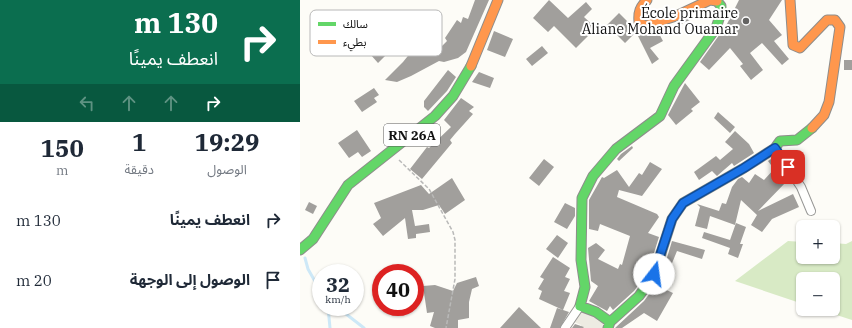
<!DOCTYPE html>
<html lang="ar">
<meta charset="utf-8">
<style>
body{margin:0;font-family:"IBM Plex Serif","Noto Sans Arabic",serif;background:#f6f6f7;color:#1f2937;direction:rtl;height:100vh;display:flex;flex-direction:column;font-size:15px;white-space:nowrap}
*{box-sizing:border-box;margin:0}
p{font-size:13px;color:#747a83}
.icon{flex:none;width:22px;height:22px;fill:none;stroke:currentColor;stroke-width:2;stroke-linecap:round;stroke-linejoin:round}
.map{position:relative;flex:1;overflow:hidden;direction:ltr}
.sheet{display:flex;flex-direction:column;background:#fff;width:300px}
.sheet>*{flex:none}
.top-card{background:#0b6e4f;color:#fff;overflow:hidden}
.tools{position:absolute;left:496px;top:220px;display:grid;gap:8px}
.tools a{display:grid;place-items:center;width:44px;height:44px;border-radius:6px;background:#fff;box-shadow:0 1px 3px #0004;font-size:20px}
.speed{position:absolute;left:12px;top:264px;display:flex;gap:8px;font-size:20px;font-weight:700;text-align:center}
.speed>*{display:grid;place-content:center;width:52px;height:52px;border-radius:50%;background:#fff;box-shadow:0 1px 3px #0004;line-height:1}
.speed small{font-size:10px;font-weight:400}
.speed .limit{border:6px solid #d22;background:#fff;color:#111}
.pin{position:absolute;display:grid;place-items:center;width:34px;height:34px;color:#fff;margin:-17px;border-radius:8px;box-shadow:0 2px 6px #0006}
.me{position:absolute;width:44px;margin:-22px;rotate:15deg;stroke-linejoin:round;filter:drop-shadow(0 0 3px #0008)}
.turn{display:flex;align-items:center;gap:14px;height:84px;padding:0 16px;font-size:18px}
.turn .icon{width:52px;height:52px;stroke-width:2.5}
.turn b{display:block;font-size:28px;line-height:34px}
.lanes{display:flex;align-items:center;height:38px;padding:0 16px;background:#0003;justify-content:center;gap:20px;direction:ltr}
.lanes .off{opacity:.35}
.eta{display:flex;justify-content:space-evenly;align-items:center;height:68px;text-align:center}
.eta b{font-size:24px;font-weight:700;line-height:28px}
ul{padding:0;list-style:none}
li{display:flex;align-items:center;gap:12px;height:60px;padding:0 16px}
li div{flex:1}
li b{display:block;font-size:15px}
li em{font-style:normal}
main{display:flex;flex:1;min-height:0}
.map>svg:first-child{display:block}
.forest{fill:#d8eac5}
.plaza{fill:#edebe2}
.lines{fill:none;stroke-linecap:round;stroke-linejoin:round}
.stream{stroke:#cde8f7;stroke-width:3}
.building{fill:#a19f9c}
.street-casing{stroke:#979795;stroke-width:10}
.fast-casing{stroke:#8e8d8b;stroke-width:11}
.slow-casing{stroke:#8e8d8b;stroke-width:11}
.path{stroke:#b9b9b8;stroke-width:1.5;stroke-dasharray:4 2;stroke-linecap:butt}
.street{stroke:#fffffe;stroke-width:8}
.fast{stroke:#63d668;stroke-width:9}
.slow{stroke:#ff974d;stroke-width:9}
.route-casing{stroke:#114b97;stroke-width:10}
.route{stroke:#1a73e8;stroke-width:7}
.poi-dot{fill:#646362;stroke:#fff;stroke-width:1.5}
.labels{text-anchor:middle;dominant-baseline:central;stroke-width:4;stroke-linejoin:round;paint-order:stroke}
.shield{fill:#fff;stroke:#585858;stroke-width:1}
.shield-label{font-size:13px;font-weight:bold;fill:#111}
.poi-label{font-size:14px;fill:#111;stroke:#fff;text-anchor:end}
.key{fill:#fff;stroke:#b8b8b8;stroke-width:1}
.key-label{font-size:11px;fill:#111}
</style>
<main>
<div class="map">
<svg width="552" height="328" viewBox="0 0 552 328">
<rect width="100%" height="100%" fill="#fdfcf7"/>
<path class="forest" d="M488,241L503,242V257H533V243L546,244L552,241V320L518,309H533V279H503V304L435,281Z"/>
<path class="plaza" d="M279,309L304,315L317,314L310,328H281V325L272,321Z"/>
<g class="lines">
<path class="stream" d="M5,258L8,269L21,292
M28,307L30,328
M37,307L64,328"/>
</g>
<path class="building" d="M175,0H189L166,52L158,58L144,62L139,61L111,76L97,82L85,80L103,62L120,41L135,53L147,41L145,38L157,20L161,23L163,17L168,19Z
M249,0L268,18L286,2L292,9L284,17L296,28L276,48L254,26L248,32L233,18Z
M439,0H482L469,20L482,35L474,41L489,59L482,65L462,43L450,53L463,70L451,80L440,66L443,64L430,48L409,70L400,62L427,24Z
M319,13L337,31L325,43L307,25Z
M393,16L394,18L379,25L378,23Z
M357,30L363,41L350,48L359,59L352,64L338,36Z
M194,31L213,39L205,57L187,50Z
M73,35L90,51L78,63L62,45Z
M242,46L248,53L232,66L226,59Z
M544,60H552V70H544Z
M148,70L156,77L147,91L128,111L124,107V101Z
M179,72L194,78L190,88L172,82Z
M385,83L400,102L391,109L393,111L376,125L368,115Z
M74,88L79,95L74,98L77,102L62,112L54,101Z
M161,98L174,107L169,111L173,114L155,134L150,140L152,143L122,179L110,169L127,147L129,148L151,127L144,120Z
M418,112L435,127L430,133L414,118Z
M57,130L71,151L62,157L58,152L49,158L38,143Z
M435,131L449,144L454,153L434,166L432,163L417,176L412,171L399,180L394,172L416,156L420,160L433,149L425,142Z
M332,146L333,148L319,161L317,159L321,154Z
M474,157L477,161L471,165L468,161Z
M244,159L254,167L239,186L229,178Z
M350,162L362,169L342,196L319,190L317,197L357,214L359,217L348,233L359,237L348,272L334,291L313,310L310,306L307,311L289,301L298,286L291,281L288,248L296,243L305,250L298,259L318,269L320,264L322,265L330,236L300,224L298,231L289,229V200L302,177L304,178L317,170L329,187L339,173L342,175Z
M475,168L487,181L458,211L493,194L499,207L472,219L462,232L451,225L457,215L441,200L435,225L410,216L407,229L395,226L400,207L397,204L419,211L422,203L426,204L432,187L438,179L442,177L449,183L455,174L464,180Z
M152,178L165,200L145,214L139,205L123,210H112L115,226L129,224L130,232L116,234V238L108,239L105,218L83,236L73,224L81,218L74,203L121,185L129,194Z
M9,202L17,206L13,214L5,210Z
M265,203L275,208V216L267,229L254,222Z
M436,223L446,227L440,244H443L438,258L428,254L430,248L402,238L404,232L430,240Z
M257,235L268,243L258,258L246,249Z
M372,241L405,250L402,259L377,251L368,273L363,271Z
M253,257L270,268L265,277L270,279L264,291L270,293L263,310L239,299L242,291L238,289L244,279L240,277Z
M176,277L179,286L172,289L169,302V318L158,320V328H135L130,326L134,312L127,313L123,286L135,285L153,291L157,283Z
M356,285L373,293L357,321L344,313L322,328H315L344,301Z
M219,307L241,328H200Z
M257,308L269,312L260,328H250Z
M275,324L284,327L283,328H272Z"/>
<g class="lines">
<g class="street-casing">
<path id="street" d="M475,148L501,187L511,211
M265,328L280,306"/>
</g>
<g class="fast-casing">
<path id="fast" d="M0,250L13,239L48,185L135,116L153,96L171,66
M310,322L339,296L354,275L372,219L383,203L444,168L475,148L480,141L497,140L512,128
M308,328L310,322L296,312L280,306L285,287L281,260L282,198L293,176L316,149L360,116L374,86L416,28L421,13V6L417,1"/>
</g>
<g class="slow-casing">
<path id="slow" d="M347,0C340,7 338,12 339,22L345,26L376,16L410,0L417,1
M490,0L493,45L500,48L527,20H535L540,27L529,102L524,115L512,128
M171,66L198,0"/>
</g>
<path class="path" d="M99,160L129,189L153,232L155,240V279L146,328"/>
<use href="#street" class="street"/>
<use href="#fast" class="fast"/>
<use href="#slow" class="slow"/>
</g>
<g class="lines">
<g class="route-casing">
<path id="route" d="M354,274L372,219L383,203L444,168L475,148L488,167"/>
</g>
<use href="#route" class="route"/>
</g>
<circle class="poi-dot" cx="446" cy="21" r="4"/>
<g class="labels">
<rect class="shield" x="84" y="124" width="56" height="22" rx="3"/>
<g class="shield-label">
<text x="112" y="135">RN 26A</text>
</g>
<g class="poi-label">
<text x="438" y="13">École primaire<tspan x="438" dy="16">Aliane Mohand Ouamar</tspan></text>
</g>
</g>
<rect x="10" y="10" width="132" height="46" rx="6" class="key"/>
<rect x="18" y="22" width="18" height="4" fill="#63d668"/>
<rect x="18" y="40" width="18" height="4" fill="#ff974d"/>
<g class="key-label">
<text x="43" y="28">سالك</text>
<text x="43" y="46">بطيء</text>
</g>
</svg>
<div class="tools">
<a>+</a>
<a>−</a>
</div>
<div class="speed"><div>32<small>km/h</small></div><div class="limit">40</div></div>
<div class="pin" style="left:488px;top:167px;background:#d93025"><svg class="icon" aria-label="arrive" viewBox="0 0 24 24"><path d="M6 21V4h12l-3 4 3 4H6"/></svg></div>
<svg class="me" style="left:354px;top:274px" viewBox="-20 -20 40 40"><circle r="19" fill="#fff"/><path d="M0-13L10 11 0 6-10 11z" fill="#1a73e8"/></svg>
</div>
<section class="sheet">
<div class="top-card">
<div class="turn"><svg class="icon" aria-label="right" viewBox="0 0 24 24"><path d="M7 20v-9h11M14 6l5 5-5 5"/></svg><div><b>130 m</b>انعطف يمينًا</div></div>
<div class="lanes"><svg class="icon off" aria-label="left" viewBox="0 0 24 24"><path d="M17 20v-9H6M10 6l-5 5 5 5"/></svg><svg class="icon off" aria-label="ahead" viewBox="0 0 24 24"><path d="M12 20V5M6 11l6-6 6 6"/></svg><svg class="icon off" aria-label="ahead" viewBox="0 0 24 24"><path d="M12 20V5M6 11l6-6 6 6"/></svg><svg class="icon" aria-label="right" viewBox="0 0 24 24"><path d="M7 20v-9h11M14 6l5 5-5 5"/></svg></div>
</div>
<div class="eta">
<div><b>19:29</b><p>الوصول</p></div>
<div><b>1</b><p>دقيقة</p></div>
<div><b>150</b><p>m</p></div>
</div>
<ul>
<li><svg class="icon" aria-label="right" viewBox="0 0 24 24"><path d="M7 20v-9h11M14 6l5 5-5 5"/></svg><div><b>انعطف يمينًا</b></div><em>130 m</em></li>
<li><svg class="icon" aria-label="arrive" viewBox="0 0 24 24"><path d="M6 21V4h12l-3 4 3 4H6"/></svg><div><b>الوصول إلى الوجهة</b></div><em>20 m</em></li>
</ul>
</section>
</main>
